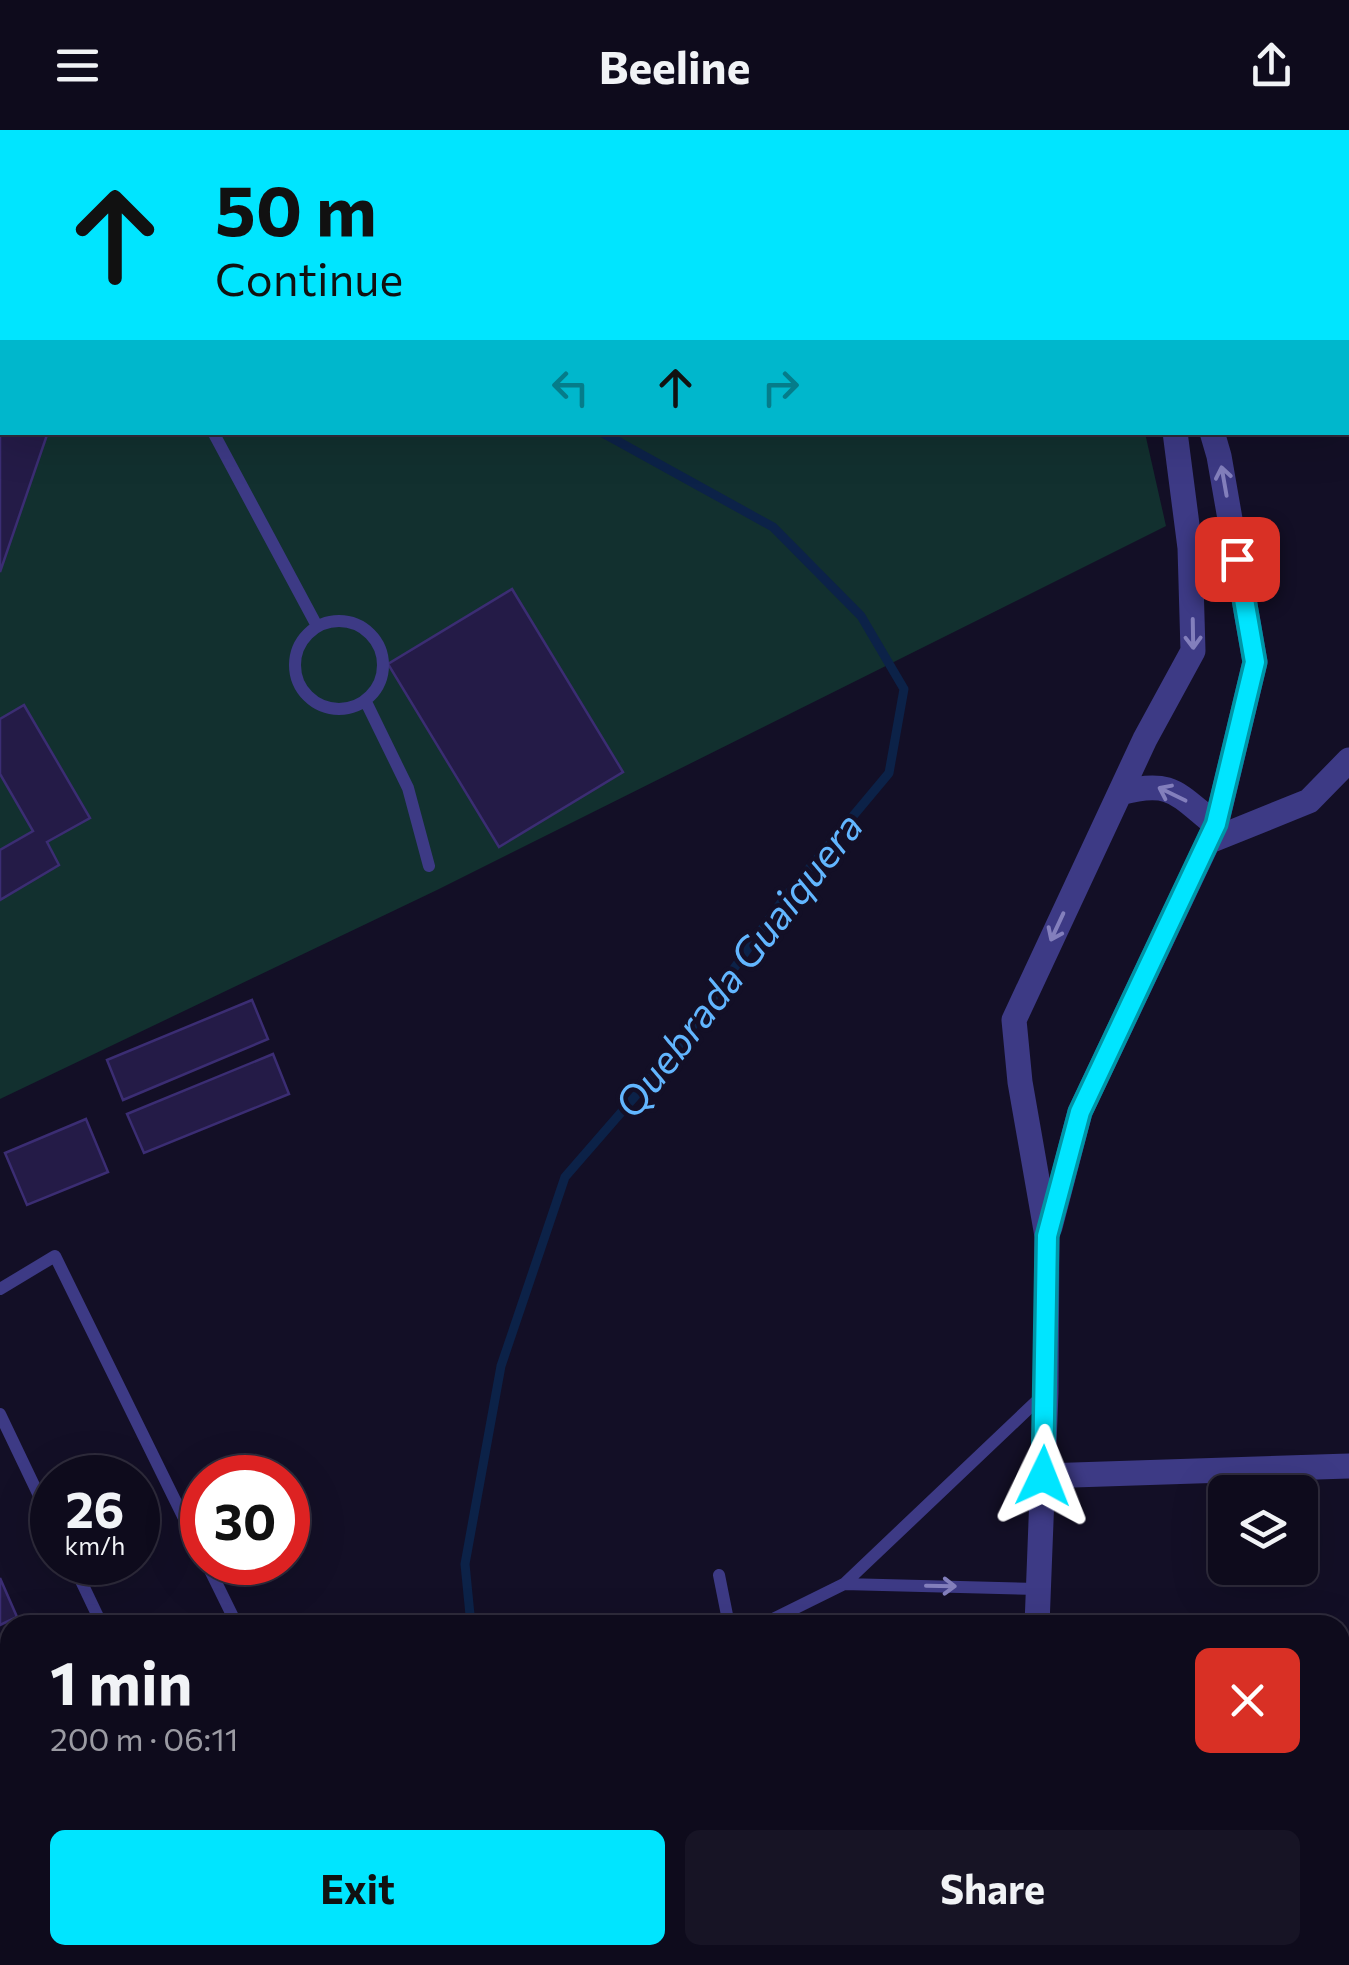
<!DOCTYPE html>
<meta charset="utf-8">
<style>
body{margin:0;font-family:Commissioner,sans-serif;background:#171425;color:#f1f3f6;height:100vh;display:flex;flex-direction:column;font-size:38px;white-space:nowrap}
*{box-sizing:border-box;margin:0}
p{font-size:32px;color:#9b9ba3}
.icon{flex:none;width:55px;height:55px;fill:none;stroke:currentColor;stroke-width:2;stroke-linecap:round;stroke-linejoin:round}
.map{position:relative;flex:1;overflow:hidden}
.side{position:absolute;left:0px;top:1485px;width:1350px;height:350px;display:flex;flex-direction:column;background:#0e0b1c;border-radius:30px 30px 0 0;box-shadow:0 10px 40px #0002,0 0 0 2px #2e2b3b}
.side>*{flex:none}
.guide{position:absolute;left:0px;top:0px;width:1350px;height:305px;box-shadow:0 10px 40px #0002,0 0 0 2px #2e2b3b;background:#00e5ff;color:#111;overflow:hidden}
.tools{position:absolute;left:1208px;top:1345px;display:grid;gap:20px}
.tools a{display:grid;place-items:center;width:110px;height:110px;border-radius:15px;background:#0e0b1c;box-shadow:0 10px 40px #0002,0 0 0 2px #2e2b3b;font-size:50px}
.speed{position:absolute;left:30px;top:1325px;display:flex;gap:20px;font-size:50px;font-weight:700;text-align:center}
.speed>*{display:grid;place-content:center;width:130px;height:130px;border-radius:50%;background:#0e0b1c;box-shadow:0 10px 40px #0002,0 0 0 2px #2e2b3b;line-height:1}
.speed small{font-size:25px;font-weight:400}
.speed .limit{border:15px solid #d22;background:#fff;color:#111}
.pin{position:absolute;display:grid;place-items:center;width:85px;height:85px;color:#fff;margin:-42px;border-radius:20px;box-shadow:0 5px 15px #0006}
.me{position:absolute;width:110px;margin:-55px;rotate:2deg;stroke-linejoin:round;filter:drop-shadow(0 0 8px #0008)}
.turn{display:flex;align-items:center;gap:35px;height:210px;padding:0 50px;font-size:45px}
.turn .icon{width:130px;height:130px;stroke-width:2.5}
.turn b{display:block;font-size:70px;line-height:85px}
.lanes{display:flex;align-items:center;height:95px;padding:0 50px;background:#0003;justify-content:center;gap:50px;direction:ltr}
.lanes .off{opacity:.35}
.round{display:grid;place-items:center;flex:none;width:105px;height:105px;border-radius:15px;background:#171425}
.headline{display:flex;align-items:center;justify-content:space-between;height:170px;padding:0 50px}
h1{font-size:60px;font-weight:700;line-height:75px}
.primary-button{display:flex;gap:20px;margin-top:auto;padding:20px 50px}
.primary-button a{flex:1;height:115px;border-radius:15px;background:#00e5ff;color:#111;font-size:40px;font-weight:700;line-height:115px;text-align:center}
.primary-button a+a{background:#171425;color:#f1f3f6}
header{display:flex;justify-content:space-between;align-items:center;height:130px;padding:0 50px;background:#0e0b1c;font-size:45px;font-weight:700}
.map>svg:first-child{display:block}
.green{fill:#12302f}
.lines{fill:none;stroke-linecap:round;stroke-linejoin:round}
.stream{stroke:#0c2248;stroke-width:9}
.building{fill:#241b47;stroke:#3b2d73;stroke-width:2.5}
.lane{stroke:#3d3a85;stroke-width:12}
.street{stroke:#3d3a85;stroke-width:25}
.oneway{stroke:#837fbc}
.route-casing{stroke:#0095a6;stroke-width:25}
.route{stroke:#00e5ff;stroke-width:18}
.labels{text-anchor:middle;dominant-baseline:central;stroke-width:9;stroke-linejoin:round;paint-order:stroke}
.water-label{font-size:40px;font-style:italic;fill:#62b6ff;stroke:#130f26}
</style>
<header><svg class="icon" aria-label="menu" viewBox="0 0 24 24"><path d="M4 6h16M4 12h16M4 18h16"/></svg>Beeline<svg class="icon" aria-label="share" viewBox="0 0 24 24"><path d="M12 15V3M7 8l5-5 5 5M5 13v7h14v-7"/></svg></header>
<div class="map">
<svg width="1349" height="1835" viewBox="0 0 1349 1835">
<rect width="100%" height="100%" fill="#130f26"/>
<path class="green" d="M0,0H1079V2H2V302L1145,303L1166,396L437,760L0,969Z"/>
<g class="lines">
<path class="stream" d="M137,0L140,2
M471,1495L465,1434L501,1236L565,1047L678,917L782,771L889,643L904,559L861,486L773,397L601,302
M1340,1789L1349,1791"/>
</g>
<path class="building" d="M0,250L2,251V302H48L0,442Z
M512,459L623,642L499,717L388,534Z
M24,575L90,688L47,712L59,735L0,770V720L33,701L0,644V589Z
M252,870L268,909L123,970L107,930Z
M273,924L289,964L144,1023L127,984Z
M86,989L108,1042L27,1075L5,1023Z
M0,1448L17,1487L0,1495Z
M10,1526V1619L0,1624V1531Z
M210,1825H317L319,1835H213Z"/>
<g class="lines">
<path class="lane" d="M0,66L2,68
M213,302L317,496
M295 535a44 44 0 1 1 88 0a44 44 0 1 1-88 0Z
M366,572L408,658L429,736
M0,1159L55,1126L202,1425
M0,1284L52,1393
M72,1432L102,1495
M206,1432L237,1495
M719,1445L729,1495
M844,1454L1038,1459
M761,1495L844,1454L1044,1264
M613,1825L615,1835"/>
<path class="street" d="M1121,0V2
M1283,2L1286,0
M1120,663C1172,649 1177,664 1216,695
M1210,711L1309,671L1349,630
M1050,1097L1080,982L1216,695L1255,532L1219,326L1212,302
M1043,1346L1349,1336
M1037,1495L1046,1262L1047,1106L1020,952L1014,890L1145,609L1193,521L1190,418L1175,302
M1024,1835V1825"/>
</g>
<defs><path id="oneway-shaft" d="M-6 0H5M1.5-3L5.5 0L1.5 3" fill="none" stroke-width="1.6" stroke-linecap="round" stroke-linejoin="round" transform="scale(2.5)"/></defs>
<g class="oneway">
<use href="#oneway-shaft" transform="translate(1224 351) rotate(-100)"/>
<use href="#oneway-shaft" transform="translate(1193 504) rotate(89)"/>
<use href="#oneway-shaft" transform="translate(1172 664) rotate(-154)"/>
<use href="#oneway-shaft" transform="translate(1057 797) rotate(115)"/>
<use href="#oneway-shaft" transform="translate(941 1456) rotate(1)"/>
</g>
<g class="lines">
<g class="route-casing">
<path id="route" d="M1043,1346L1047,1106L1080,982L1216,694L1255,532L1237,429"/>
</g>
<use href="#route" class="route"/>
</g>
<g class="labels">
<g class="water-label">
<text transform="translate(737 834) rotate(-52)">Quebrada Guaiquera</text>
</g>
</g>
</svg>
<div class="tools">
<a><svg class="icon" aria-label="layers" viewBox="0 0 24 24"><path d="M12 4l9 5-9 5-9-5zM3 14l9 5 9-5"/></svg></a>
</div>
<div class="speed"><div>26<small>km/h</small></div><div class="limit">30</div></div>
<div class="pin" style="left:1237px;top:429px;background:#d93025"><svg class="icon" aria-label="arrive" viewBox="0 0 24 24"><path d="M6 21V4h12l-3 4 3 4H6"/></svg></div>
<svg class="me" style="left:1043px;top:1346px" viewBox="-20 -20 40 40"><path d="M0-17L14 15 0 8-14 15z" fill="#00e5ff" stroke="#fff" stroke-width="4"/></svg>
<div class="guide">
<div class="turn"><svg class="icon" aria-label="ahead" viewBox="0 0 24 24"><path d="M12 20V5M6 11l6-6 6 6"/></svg><div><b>50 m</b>Continue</div></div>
<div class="lanes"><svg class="icon off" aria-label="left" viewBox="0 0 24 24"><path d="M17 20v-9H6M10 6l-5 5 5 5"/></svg><svg class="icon" aria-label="ahead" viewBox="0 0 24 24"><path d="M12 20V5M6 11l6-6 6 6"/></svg><svg class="icon off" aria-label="right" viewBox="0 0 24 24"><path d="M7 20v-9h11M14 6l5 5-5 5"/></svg></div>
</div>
<section class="side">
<div class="headline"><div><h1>1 min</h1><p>200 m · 06:11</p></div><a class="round" style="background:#d93025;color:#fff"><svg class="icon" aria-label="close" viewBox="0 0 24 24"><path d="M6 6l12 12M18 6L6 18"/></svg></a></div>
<div class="primary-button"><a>Exit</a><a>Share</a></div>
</section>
</div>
